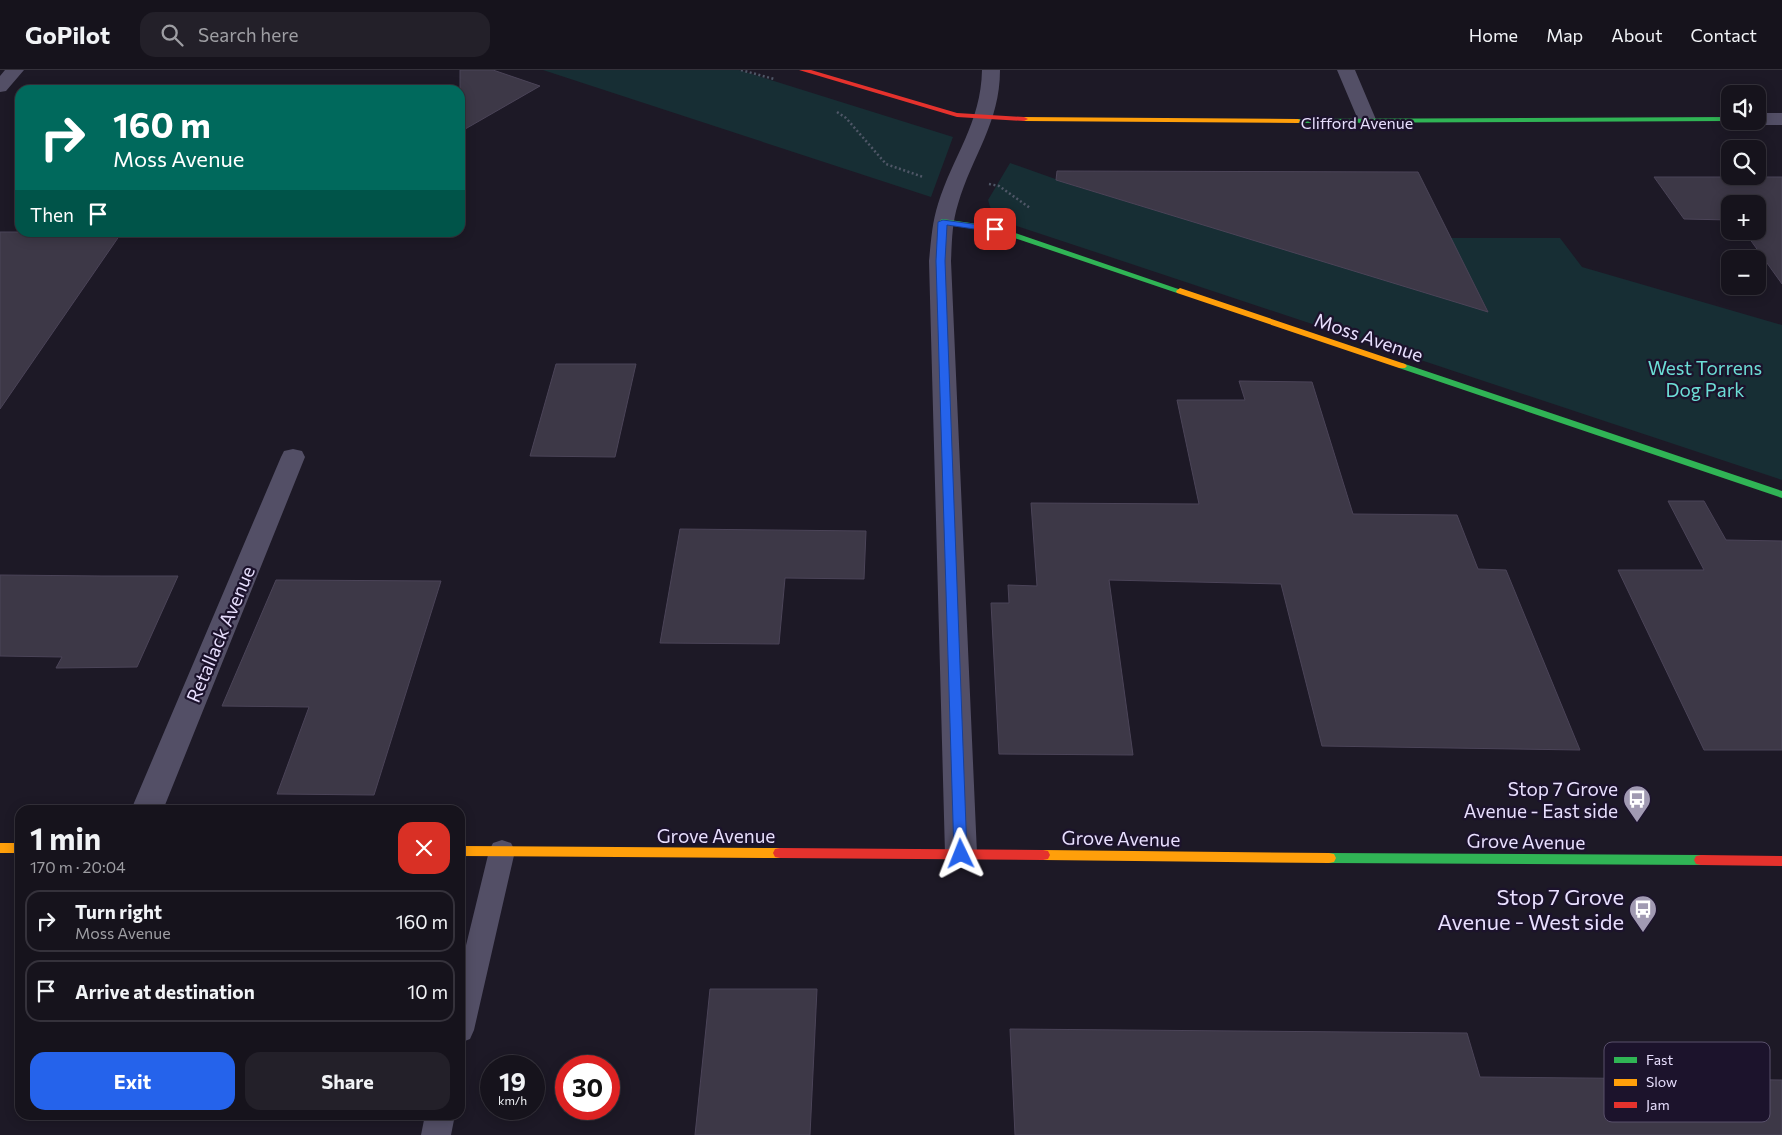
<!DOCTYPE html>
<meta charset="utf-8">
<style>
body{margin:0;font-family:Commissioner,sans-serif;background:#232029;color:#f1f3f6;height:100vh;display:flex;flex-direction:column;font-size:19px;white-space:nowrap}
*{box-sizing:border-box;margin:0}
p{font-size:16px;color:#9e9ea3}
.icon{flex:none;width:28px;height:28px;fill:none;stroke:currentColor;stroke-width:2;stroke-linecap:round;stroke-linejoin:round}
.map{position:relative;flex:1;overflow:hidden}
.sheet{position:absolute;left:15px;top:735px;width:450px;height:315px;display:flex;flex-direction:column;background:#16131c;border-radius:15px;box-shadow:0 2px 12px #0003,0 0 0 1px #35323b}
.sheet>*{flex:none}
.banner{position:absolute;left:15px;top:15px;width:450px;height:152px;border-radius:15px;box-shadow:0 2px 12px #0003,0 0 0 1px #35323b;background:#00695c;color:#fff;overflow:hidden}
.fabs{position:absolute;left:1721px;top:15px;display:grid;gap:10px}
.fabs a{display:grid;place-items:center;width:45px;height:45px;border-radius:10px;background:#16131c;box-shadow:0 2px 12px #0003,0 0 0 1px #35323b;font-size:25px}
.speed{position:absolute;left:480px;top:985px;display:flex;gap:10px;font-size:25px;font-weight:700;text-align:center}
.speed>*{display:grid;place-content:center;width:65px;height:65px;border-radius:50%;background:#16131c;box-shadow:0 2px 12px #0003,0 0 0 1px #35323b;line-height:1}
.speed small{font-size:12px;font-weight:400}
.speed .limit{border:8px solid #d22;background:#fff;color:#111}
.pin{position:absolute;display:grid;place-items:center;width:42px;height:42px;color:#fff;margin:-21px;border-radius:10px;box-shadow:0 2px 8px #0006}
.me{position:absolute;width:55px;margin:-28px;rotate:358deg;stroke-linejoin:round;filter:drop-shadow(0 0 4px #0008)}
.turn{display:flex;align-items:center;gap:18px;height:105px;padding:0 15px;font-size:22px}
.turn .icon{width:65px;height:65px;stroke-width:2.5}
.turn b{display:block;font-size:35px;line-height:42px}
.then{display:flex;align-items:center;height:48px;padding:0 15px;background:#0003;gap:10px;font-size:19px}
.round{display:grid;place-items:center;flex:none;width:52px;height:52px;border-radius:15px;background:#232029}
.overview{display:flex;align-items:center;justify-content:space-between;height:85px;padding:0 15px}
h1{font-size:30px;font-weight:700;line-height:38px}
.primary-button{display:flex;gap:10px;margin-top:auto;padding:10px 15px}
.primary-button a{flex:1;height:58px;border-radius:15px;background:#2563eb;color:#fff;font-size:20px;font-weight:700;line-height:58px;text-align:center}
.primary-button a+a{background:#232029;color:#f1f3f6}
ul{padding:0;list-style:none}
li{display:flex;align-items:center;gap:15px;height:62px;margin:0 10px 8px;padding:0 5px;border:2px solid #35323b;border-radius:15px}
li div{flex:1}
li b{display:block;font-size:19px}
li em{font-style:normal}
header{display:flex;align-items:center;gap:30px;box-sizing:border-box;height:70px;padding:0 25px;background:#16131c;border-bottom:1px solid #35323b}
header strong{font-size:24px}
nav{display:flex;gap:28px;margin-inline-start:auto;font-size:18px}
.search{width:350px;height:45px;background:#232029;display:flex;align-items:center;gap:12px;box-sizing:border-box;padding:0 18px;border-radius:15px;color:#9e9ea3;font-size:19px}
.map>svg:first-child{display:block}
.green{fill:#172e34}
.building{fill:#3d3847;stroke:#4b4458}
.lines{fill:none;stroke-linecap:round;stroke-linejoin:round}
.path{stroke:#4f5767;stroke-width:2.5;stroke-dasharray:2 2.5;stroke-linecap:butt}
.lane{fill:#534f66;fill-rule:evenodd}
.street{fill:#534f66;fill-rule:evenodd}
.fast{fill:#30b455;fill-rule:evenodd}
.slow{fill:#ff9f0a;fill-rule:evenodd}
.jam{fill:#e5322d;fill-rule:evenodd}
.route{fill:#2563eb;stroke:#184099}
.labels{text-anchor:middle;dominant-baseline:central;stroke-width:4.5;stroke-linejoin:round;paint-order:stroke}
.far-street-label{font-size:16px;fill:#e8dffe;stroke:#1c132c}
.street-label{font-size:19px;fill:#e8dffe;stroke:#1c132c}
.park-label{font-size:19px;fill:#6cddd5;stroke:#1c132c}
.poi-label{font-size:19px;fill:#e8dffe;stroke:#1c132c;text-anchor:end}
.near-poi-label{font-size:22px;fill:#e8dffe;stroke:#1c132c;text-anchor:end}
.key{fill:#1c132c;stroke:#59506b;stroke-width:1}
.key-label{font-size:14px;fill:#e8dffe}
</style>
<header>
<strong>GoPilot</strong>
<div class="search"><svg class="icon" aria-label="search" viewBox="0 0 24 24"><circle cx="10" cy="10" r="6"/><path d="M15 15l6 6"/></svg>Search here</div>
<nav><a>Home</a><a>Map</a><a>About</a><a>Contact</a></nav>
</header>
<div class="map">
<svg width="1782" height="1065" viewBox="0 0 1782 1065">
<rect width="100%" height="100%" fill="#1d1926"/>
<path class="green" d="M543,0H739L953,67L931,127Z
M1010,93L1075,116L1488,241L1451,168H1560L1582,197L1782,255V410L1008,153L992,143L988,130Z"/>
<path class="building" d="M460,0H493L540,16L460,62Z
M1057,101L1418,102L1488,242L1056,110Z
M1654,107H1782V214L1744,161H1758V134H1730V150L1684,149Z
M0,162H122L0,339Z
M556,294H636L615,387L530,386Z
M1239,311L1312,312L1353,444L1457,445L1478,499L1506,500L1580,680L1322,676L1281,514L1109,510L1133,685L999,684L991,533H1009L1008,515L1037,516L1031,433L1199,434L1177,330H1245Z
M1668,431H1704L1726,470L1782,471V680H1704L1618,500H1704Z
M680,459L866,461L864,509L785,508L779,574L660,573Z
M0,505L103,506H178L137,597L56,598L62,587L0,586Z
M276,510L441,511L374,725L277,724L309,637L222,636Z
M710,919H817L810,1065H695Z
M1010,959L1467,963L1480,1007L1782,1010V1065H1015Z"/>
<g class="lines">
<path class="path" d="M741,0L774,9
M837,42L846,48L886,94L923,107
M989,114L999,116L1030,138"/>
<path class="lane" d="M502,770L511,773L515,781L474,960L470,969L460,973V900L489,781L493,773Z
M425,1045H455L451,1065H421Z"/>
<path class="street" d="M5,0H24L6,21L0,22V6Z
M982,0H1000C1000,53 972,86 958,134C952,153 952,171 951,191L977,784L972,793L961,797L950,793L945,784L929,191C931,171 932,153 938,134C953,86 981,53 982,0Z
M1337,0H1355L1377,52L1375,56L1368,58L1361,56L1359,52Z
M1782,43V55H1758L1750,51H1758V43Z
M293,379L302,381L305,387L163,740H131L281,387L284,381Z"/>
<path class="fast" d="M1730,47V51L1298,53L1294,51L1298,49Z
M943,149L998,157L1184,221L1183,223H1177L994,161L940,154V150Z
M1402,293L1782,421V428L1399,298V294Z
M1329,783L1701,785L1706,786L1708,790L1706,794L1701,795L1329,793L1324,792L1322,788L1324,784Z"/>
<path class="slow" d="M1021,47L1298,49L1302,51L1298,53L1024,51L1020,49Z
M1180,218L1405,294L1407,296L1405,298H1399L1177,223L1176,221Z
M0,773H20V783H0Z
M460,776L780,778L785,779L787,783L785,787L780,788L460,786Z
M1043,780L1329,783L1334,784L1336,788L1334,792L1329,793L1043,790L1038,789L1036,785L1038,781Z"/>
<path class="jam" d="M799,0H811L957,43L1024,47L1028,49L1024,51L957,47Z
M780,778L1043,780L1048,781L1050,785L1048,789L1043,790L780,788L775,787L773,783L775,779Z
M1701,785L1782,786V796L1701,795L1696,794L1694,790L1696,786Z"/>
</g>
<path class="route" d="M943,150L995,157L999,159L995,162L947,155L945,191L967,784L965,788L961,789L956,788L954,784L936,191L938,152Z"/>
<defs>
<g id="bus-pin" transform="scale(1.4375)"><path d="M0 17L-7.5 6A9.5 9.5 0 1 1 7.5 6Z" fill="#a19ab2" stroke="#1c132c"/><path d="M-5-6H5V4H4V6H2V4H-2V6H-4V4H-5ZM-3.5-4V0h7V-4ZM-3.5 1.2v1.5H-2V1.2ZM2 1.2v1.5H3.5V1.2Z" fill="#fff"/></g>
</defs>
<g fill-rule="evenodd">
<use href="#bus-pin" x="1637" y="729"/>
<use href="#bus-pin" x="1643" y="839"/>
</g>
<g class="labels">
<g class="far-street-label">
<text x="1357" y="52">Clifford Avenue</text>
</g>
<g class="street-label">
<text transform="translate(1369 267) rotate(19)">Moss Avenue</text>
<text transform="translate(220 564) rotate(-67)">Retallack Avenue</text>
<text x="716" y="765">Grove Avenue</text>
<text transform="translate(1121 768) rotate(1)">Grove Avenue</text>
<text transform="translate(1526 771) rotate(1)">Grove Avenue</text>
</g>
<g class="park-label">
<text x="1705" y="297">West Torrens<tspan x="1705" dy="22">Dog Park</tspan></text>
</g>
<g class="poi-label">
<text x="1618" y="718">Stop 7 Grove<tspan x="1618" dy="22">Avenue - East side</tspan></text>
</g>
<g class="near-poi-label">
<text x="1624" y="826">Stop 7 Grove<tspan x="1624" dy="25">Avenue - West side</tspan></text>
</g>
</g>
<rect x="1604" y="972" width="166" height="80" rx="8" class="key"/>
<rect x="1614" y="987" width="23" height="6" fill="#30b455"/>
<rect x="1614" y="1009" width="23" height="7" fill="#ff9f0a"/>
<rect x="1614" y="1032" width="23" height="6" fill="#e5322d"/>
<g class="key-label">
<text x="1646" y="995">Fast</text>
<text x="1646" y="1017">Slow</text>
<text x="1646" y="1040">Jam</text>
</g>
</svg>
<div class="fabs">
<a><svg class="icon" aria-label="sound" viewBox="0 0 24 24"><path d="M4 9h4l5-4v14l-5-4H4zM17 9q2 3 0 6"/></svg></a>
<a><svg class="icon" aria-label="search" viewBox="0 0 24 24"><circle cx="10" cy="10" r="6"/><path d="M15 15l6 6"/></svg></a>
<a>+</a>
<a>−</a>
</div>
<div class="speed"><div>19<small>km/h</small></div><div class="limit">30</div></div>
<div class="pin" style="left:995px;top:159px;background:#d93025"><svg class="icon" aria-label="arrive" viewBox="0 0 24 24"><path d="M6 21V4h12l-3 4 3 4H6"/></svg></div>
<svg class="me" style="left:961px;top:784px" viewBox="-20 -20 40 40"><path d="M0-17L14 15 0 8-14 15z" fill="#2563eb" stroke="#fff" stroke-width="4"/></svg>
<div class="banner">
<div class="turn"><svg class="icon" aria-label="right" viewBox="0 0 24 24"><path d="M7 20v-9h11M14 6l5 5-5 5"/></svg><div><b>160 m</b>Moss Avenue</div></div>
<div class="then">Then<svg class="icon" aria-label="arrive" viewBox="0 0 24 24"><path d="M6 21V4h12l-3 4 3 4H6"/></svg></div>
</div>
<section class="sheet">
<div class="overview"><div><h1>1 min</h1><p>170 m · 20:04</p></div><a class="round" style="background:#d93025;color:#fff"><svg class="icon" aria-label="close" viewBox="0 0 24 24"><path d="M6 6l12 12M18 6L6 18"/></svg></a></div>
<ul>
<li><svg class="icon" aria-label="right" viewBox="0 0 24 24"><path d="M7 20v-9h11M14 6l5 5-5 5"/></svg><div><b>Turn right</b><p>Moss Avenue</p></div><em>160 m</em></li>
<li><svg class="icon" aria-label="arrive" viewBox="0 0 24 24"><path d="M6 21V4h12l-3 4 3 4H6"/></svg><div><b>Arrive at destination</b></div><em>10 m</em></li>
</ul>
<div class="primary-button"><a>Exit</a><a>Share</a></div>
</section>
</div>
